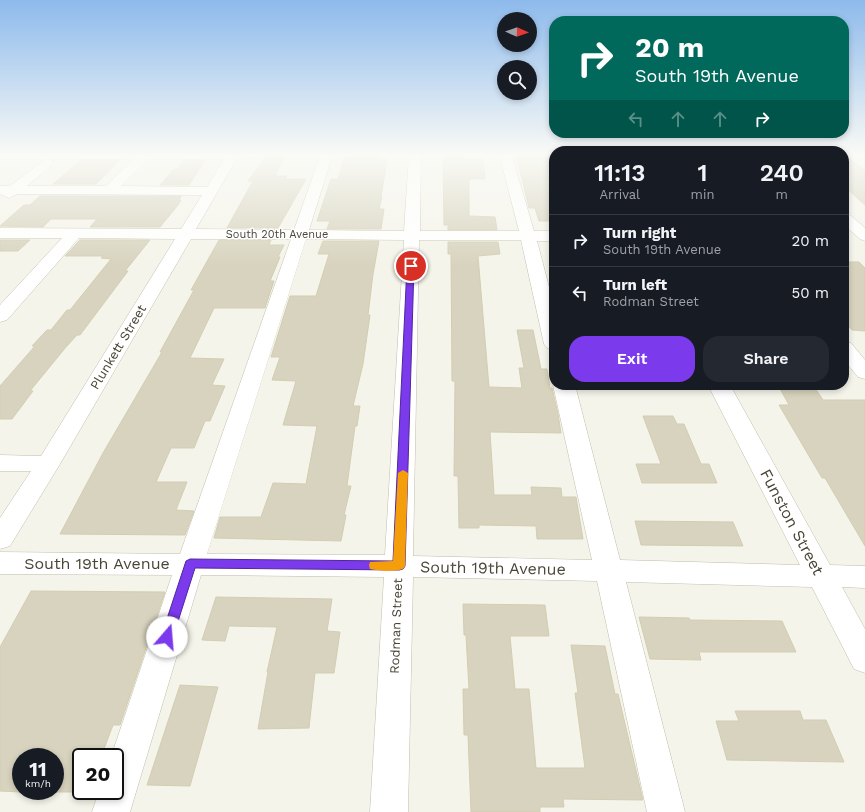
<!DOCTYPE html>
<style>
body{margin:0;font-family:"Work Sans",sans-serif;background:#242831;color:#f1f3f6;height:100vh;display:flex;flex-direction:column;font-size:15px;white-space:nowrap}
*{box-sizing:border-box;margin:0}
p{font-size:13px;color:#9ea1a6}
.icon{flex:none;width:22px;height:22px;fill:none;stroke:currentColor;stroke-width:2;stroke-linecap:round;stroke-linejoin:round}
.map{position:relative;flex:1;overflow:hidden}
.drawer{position:absolute;left:549px;top:146px;width:300px;height:244px;display:flex;flex-direction:column;background:#171b24;border-radius:16px;box-shadow:0 2px 6px #0003}
.drawer>*{flex:none}
.hud{position:absolute;left:549px;top:16px;width:300px;height:122px;border-radius:16px;box-shadow:0 2px 6px #0003;background:#00695c;color:#fff;overflow:hidden}
.needle{width:26px;rotate:92deg}
.buttons{position:absolute;left:497px;top:12px;display:grid;gap:8px}
.buttons a{display:grid;place-items:center;width:40px;height:40px;border-radius:50%;background:#171b24;box-shadow:0 2px 6px #0003;font-size:20px}
.speed{position:absolute;left:12px;top:748px;display:flex;gap:8px;font-size:20px;font-weight:700;text-align:center}
.speed>*{display:grid;place-content:center;width:52px;height:52px;border-radius:50%;background:#171b24;box-shadow:0 2px 6px #0003;line-height:1}
.speed small{font-size:10px;font-weight:400}
.speed .limit{border:2px solid #111;border-radius:6px;background:#fff;color:#111}
.pin{position:absolute;display:grid;place-items:center;width:34px;height:34px;color:#fff;margin:-17px;border:2px solid #fff;border-radius:50%;box-shadow:0 1px 4px #0007}
.me{position:absolute;width:44px;margin:-22px;rotate:18deg;stroke-linejoin:round;filter:drop-shadow(0 0 3px #0008)}
.turn{display:flex;align-items:center;gap:14px;height:84px;padding:0 20px;font-size:18px}
.turn .icon{width:52px;height:52px;stroke-width:2.5}
.turn b{display:block;font-size:28px;line-height:34px}
.lanes{display:flex;align-items:center;height:38px;padding:0 20px;background:#0003;justify-content:center;gap:20px;direction:ltr}
.lanes .off{opacity:.35}
.eta{display:flex;justify-content:space-evenly;align-items:center;height:68px;text-align:center}
.eta b{font-size:24px;font-weight:600;line-height:28px}
.cta{display:flex;gap:8px;margin-top:auto;padding:8px 20px}
.cta a{flex:1;height:46px;border-radius:16px;background:#7c3aed;color:#fff;font-size:16px;font-weight:600;line-height:46px;text-align:center}
.cta a+a{background:#242831;color:#f1f3f6}
ul{padding:0;list-style:none}
li{display:flex;align-items:center;gap:12px;height:52px;padding:0 20px;border-top:1px solid #363941}
li div{flex:1}
li b{display:block;font-size:15px}
li em{font-style:normal}
.map>svg:first-child{display:block}
.building{fill:#d7d3be;stroke:#d3cdb1}
.lines{fill:none;stroke-linecap:round;stroke-linejoin:round}
.minor-casing{stroke:#c1beab;stroke-width:1}
.minor{fill:#fff;fill-rule:evenodd}
.route{fill:#7c3aed;stroke:#51269a}
.slow{fill:#f59e0b}
.labels{text-anchor:middle;dominant-baseline:central;stroke-width:3;stroke-linejoin:round;paint-order:stroke}
.far-street-label{font-size:11px;fill:#4a4637;stroke:#fff}
.street-label{font-size:13px;fill:#4a4637;stroke:#fff}
.near-street-label{font-size:16px;fill:#4a4637;stroke:#fff}
</style>
<div class="map">
<svg width="865" height="812" viewBox="0 0 865 812">
<rect width="100%" height="100%" fill="#f5f4ea"/>
<path class="building" d="M269,153H286L275,176H287L285,179H306L278,228H227L253,181H248Z
M346,153H379L378,159H387L381,197H382L379,209H384L381,229H327L330,221H317L331,179H338Z
M443,153H462V159H483L485,179H469V216L495,217L497,230H448V225H444Z
M516,153H554V221H539L535,208H529Z
M844,154L865,170V205L844,186Z
M81,160H120L96,184H53Z
M184,160H205L189,185H160L174,169H178Z
M40,196H181L179,200H181L178,205L160,227H90L97,219H51L43,227L0,226L24,205H30Z
M0,240H30L18,251H0Z
M80,240H150L125,271H128L80,335H77L66,347L30,391H33L12,419H0V386L35,346H32L47,330H51L67,310H70L111,259L101,258L103,256H65Z
M219,240H271L269,245H284L278,257H280L270,281H274L265,308H214L190,358L224,359L212,385L225,386L210,421H205L194,448H171L156,482H187L176,510L194,511L185,535L60,534L103,453L162,352H160L194,290H191Z
M323,241H379L373,274L368,315H370L363,364L353,406H360L357,426H355L347,486H351L344,515H346L341,541L214,538L220,517H261L273,483L306,484L317,426L283,425L296,381L272,380L280,357H271L290,296H316L329,254H318Z
M448,242H498L500,254L478,256L489,387L522,388L519,368H524L517,330H533L541,369H547L550,388H552L558,414L561,433L490,432L494,495H532L531,487L561,488L562,497H576L583,539H537L536,526L479,525V528H459L458,476H454L455,381H452L451,254H448Z
M844,262H859L865,268V331L852,330L844,320Z
M778,385H813L823,400H865V546L825,478H822L779,405H789Z
M643,416H673L677,424H684L701,464H709L717,483H642L636,464H661Z
M635,521L733,522L743,546L641,545Z
M31,591L165,592L120,725H113L101,757H81V792H55V757H21V792L0,791V647Z
M216,597L332,599L327,631L340,632L334,673H315L309,728L258,729L268,672H267L277,627L229,626L225,641L202,640Z
M463,604L545,605L549,636H510L515,689H529L536,768H585L575,693H578L571,645L605,646L615,694H618L643,800L563,799L564,807H540V812H471L468,735H464L463,689H469L466,635H464Z
M639,617L689,618L690,620L782,621L796,652H699L701,660L650,659Z
M180,685L218,687L190,786L147,785Z
M735,711H800L803,720H826L844,762L727,760L716,721H739Z"/>
<g class="lines">
<g class="minor-casing">
<path id="minor" d="M0,153H240L196,229L294,230L321,153H333L309,230L404,231L409,153H421L420,231H519L499,153H511L534,231H554V241H537L554,306V350L547,348L544,344L521,240H419L413,556L592,560L553,385L554,384L575,385L620,560L800,565L708,385H730L830,565L865,566V588L842,587L865,629V673L854,669L812,587L626,582L685,812H647L597,581L413,577L408,812H370L384,577L201,575L130,812H92L99,791H115V757H111L172,575L0,574V552L180,554L291,239H191L60,464L10,546L0,549V518L31,471H0V455L41,456L175,239L79,238L7,320L0,322V305L62,238H0V228L181,229L202,195L17,194L9,198L0,194V186H10L46,159H0ZM50,159H133L106,186H27L52,165L54,162ZM147,159H224L207,187L121,186ZM306,239L404,240L385,555L207,554Z
M856,153H865V159L861,158Z
M844,213L849,214L865,228V241L860,239L844,225Z
M844,341L851,343L865,360V379L858,377L844,360Z"/>
</g>
<use href="#minor" class="minor"/>
</g>
<linearGradient id="sky" x2="0" y2="1"><stop stop-color="#8dbaec"/><stop offset="0.58" stop-color="#fafaf6"/><stop offset="1" stop-color="#fafaf6" stop-opacity="0"/></linearGradient>
<rect width="865" height="266" fill="url(#sky)"/>
<path class="route" d="M411,264L414,266L405,566L403,569L399,570L195,568L173,637L172,641L167,642L162,641L161,637L186,561L190,559L393,561L407,266Z"/>
<path class="slow" d="M403,470L408,473L405,566L403,569C394,572 379,571 370,569L369,565L370,562L393,561L398,473Z"/>
<g class="labels">
<g class="far-street-label">
<text x="277" y="234">South 20th Avenue</text>
</g>
<g class="street-label">
<text transform="translate(118 347) rotate(-59)">Plunkett Street</text>
<text transform="translate(396 626) rotate(-88)">Rodman Street</text>
</g>
<g class="near-street-label">
<text transform="translate(792 522) rotate(62)">Funston Street</text>
<text x="97" y="563">South 19th Avenue</text>
<text transform="translate(493 568) rotate(1)">South 19th Avenue</text>
</g>
</g>
</svg>
<div class="buttons">
<a><svg class="needle" viewBox="-14 -14 28 28"><path d="M0-13l5 13h-10z" fill="#e53935"/><path d="M0 13l5-13h-10z" fill="#9ea1a6"/></svg></a>
<a><svg class="icon" aria-label="search" viewBox="0 0 24 24"><circle cx="10" cy="10" r="6"/><path d="M15 15l6 6"/></svg></a>
</div>
<div class="speed"><div>11<small>km/h</small></div><div class="limit">20</div></div>
<div class="pin" style="left:411px;top:266px;background:#d93025"><svg class="icon" aria-label="arrive" viewBox="0 0 24 24"><path d="M6 21V4h12l-3 4 3 4H6"/></svg></div>
<svg class="me" style="left:167px;top:637px" viewBox="-20 -20 40 40"><circle r="19" fill="#fff"/><path d="M0-13L10 11 0 6-10 11z" fill="#7c3aed"/></svg>
<div class="hud">
<div class="turn"><svg class="icon" aria-label="right" viewBox="0 0 24 24"><path d="M7 20v-9h11M14 6l5 5-5 5"/></svg><div><b>20 m</b>South 19th Avenue</div></div>
<div class="lanes"><svg class="icon off" aria-label="left" viewBox="0 0 24 24"><path d="M17 20v-9H6M10 6l-5 5 5 5"/></svg><svg class="icon off" aria-label="ahead" viewBox="0 0 24 24"><path d="M12 20V5M6 11l6-6 6 6"/></svg><svg class="icon off" aria-label="ahead" viewBox="0 0 24 24"><path d="M12 20V5M6 11l6-6 6 6"/></svg><svg class="icon" aria-label="right" viewBox="0 0 24 24"><path d="M7 20v-9h11M14 6l5 5-5 5"/></svg></div>
</div>
<section class="drawer">
<div class="eta">
<div><b>11:13</b><p>Arrival</p></div>
<div><b>1</b><p>min</p></div>
<div><b>240</b><p>m</p></div>
</div>
<ul>
<li><svg class="icon" aria-label="right" viewBox="0 0 24 24"><path d="M7 20v-9h11M14 6l5 5-5 5"/></svg><div><b>Turn right</b><p>South 19th Avenue</p></div><em>20 m</em></li>
<li><svg class="icon" aria-label="left" viewBox="0 0 24 24"><path d="M17 20v-9H6M10 6l-5 5 5 5"/></svg><div><b>Turn left</b><p>Rodman Street</p></div><em>50 m</em></li>
</ul>
<div class="cta"><a>Exit</a><a>Share</a></div>
</section>
</div>
